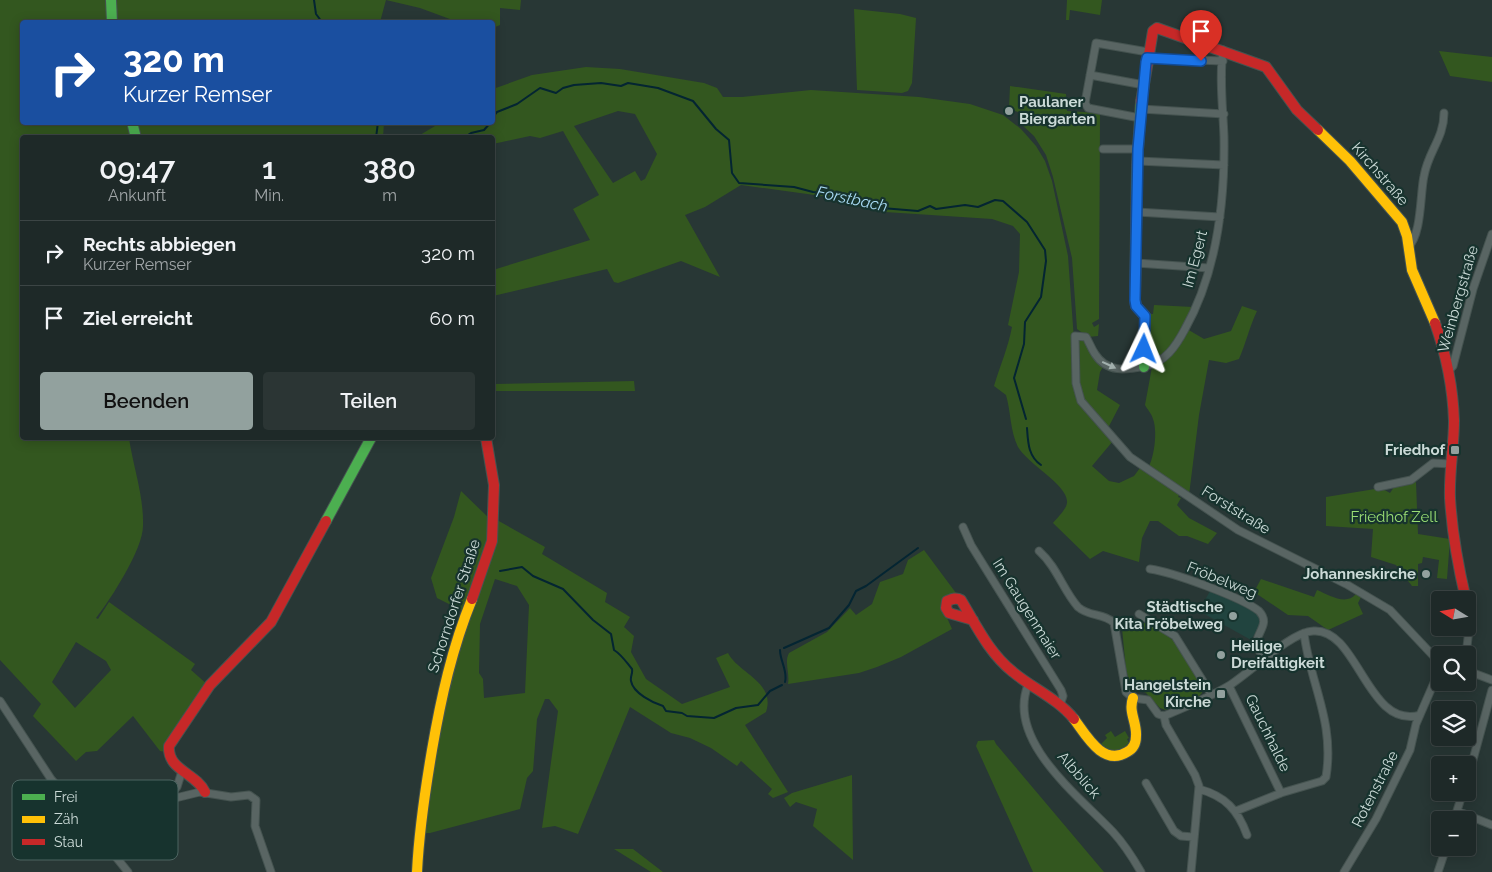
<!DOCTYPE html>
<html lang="de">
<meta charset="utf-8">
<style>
body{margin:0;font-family:Raleway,sans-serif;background:#2b3534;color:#f1f3f6;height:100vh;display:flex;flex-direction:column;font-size:19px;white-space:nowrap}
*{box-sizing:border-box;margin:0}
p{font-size:16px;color:#a1a6a8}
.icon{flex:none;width:28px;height:28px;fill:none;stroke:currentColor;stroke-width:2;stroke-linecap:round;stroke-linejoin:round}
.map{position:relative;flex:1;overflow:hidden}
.details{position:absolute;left:20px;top:135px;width:475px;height:305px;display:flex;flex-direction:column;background:#1e2928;border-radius:5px;box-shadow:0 2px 12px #0003,0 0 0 1px #3c4545}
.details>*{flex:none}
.top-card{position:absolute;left:20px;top:20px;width:475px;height:105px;border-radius:5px;box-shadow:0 2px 12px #0003,0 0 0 1px #3c4545;background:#1a4fa0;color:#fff;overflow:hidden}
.needle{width:32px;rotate:281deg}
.fabs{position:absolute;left:1431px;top:591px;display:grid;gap:10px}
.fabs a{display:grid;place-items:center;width:45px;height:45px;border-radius:5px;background:#1e2928;box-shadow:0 2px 12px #0003,0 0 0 1px #3c4545;font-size:25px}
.pin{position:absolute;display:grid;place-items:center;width:42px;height:42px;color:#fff;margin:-51px -21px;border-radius:50% 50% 50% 0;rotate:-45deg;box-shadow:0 0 5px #0007}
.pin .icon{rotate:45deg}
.me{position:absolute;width:55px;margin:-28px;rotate:2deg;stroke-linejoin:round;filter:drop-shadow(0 0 4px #0008)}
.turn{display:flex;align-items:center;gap:18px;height:105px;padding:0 20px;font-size:22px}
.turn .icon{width:65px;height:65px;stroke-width:2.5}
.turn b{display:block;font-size:35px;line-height:42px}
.eta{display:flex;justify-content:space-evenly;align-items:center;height:85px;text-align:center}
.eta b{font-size:30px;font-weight:600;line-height:35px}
.cta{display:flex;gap:10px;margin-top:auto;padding:10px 20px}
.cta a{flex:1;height:58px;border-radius:5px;background:#92a19e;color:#111;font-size:20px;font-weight:600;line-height:58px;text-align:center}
.cta a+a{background:#2b3534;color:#f1f3f6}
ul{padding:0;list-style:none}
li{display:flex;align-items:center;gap:15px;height:65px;padding:0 20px;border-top:1px solid #3c4545}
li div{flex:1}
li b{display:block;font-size:19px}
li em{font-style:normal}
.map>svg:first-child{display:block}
.built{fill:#21443f}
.green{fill:#33571f;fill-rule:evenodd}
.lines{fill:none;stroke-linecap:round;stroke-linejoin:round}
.stream{stroke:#042532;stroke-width:2}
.street-casing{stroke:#455350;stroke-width:9}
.fast-casing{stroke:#455350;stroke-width:12}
.slow-casing{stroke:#455350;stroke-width:12}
.jam-casing{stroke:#455350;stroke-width:12}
.street{stroke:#596563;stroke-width:7}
.fast{stroke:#4caf50;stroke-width:10}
.slow{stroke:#ffc107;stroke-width:10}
.jam{stroke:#c62828;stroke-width:10}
.oneway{fill:#a3b1ae}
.route-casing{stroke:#114b97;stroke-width:12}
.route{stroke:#1a73e8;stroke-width:9}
.poi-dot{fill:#92a19e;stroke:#17332e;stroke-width:2}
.labels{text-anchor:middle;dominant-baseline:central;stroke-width:4.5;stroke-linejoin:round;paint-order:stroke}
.poi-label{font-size:15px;font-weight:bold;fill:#cbdad7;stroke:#17332e;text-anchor:end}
.street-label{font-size:15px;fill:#cbdad7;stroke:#17332e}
.park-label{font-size:15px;fill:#9ade74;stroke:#17332e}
.water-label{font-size:16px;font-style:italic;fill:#a7d9f2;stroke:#17332e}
.key{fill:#17332e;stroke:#4d6561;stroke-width:1}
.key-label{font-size:14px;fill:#cbdad7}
</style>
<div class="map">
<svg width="1492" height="872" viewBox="0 0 1492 872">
<rect width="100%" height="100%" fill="#283735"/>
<path class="built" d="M1210,591L1249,608L1258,615L1260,625L1251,640L1199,611Z"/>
<path class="green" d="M0,0H108L109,22H22V122L130,123L133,137L22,138V438H129C133,466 144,496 143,526C143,549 111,599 96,618L98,619L109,602L195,664L191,670L208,685L166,752L160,751L133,716L97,751L86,752L76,761L33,716L41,704L0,660ZM76,642L106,661L111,670L75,708L52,682Z
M113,0H521L520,10L500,8V25L493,28L492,22H458L420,8L386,0L380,22H115Z
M1067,0H1102L1100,15L1070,10L1069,20H1066Z
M854,9L900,14L916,18L912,83L908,91L902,93L857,90Z
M1439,51L1492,57V82L1450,76Z
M586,67L620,69L704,83L717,88L723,97H742L811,90L919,97L970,104L1003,115L1021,129L1036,146L1045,161L1052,181L1068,256L1074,340L1083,338L1103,367L1100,372L1097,390L1120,405L1108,428L1113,441L1092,466L1109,481L1119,483L1134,476L1140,468L1146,471C1154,462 1158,431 1153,419C1152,414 1147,409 1145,405L1152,367L1187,329L1204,339L1231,331L1242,306L1257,311C1249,328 1246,343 1239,359L1226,363L1209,360L1199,415L1189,495L1181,491L1178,497L1181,498L1177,505L1189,518L1217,533L1208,544L1187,536H1179L1158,521H1150L1142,538L1139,562L1103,551L1090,559L1053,523C1057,518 1068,508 1067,501C1067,485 1027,463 1018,447C1010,431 1011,412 1006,395L994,386C1000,366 1008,348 1012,327L1008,325L1019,272L1020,234L1013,226L992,219L885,212L836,198L741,185L705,207L685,215L720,277L681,261L618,283L614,282L607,269L493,296V270L590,240L573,209L599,195L563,131L540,138L530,136L493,144L492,138H415L440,123L492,122L493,89L532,75ZM618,111L635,114L657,154L645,179L641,181L635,171L613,183L574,126Z
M1010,86L1066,94L1067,111L1100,113L1099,319L1092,323L1094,327L1099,324L1098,336L1088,337L1077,329L1072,258L1053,177L1046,155L1034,136L1021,124L1018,112L1009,109Z
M135,123H384L383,137H139Z
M1154,305L1193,307C1183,328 1174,351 1153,363L1148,361V314H1153Z
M634,381L635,391H493V384Z
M1416,482L1418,534L1450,539L1447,579L1437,578L1439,560L1423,557L1422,563L1418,564V586H1412L1396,565L1371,557L1373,529L1326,526V497L1381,488L1390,493L1394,487Z
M461,491L491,520L488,541L463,611L437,598L431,578L454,517Z
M497,520L545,547L542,554L607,593L605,602L630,617L624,627L634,636L631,652L646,679L682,704L730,687L716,658L728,653C738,673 776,682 766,712L745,725L788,792L773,798L768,794L772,789L741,761L737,766L711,748L690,738L671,733L630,707L578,834L555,826L542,828L558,711L549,699H545L537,719L533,771L527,778L520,809L430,833H421L449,674ZM495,579L517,586L529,605L525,693L484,698L483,679L479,673L480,624Z
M924,550L956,593L944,611L952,629L901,657L877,667L859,673L788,684C790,673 784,662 789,653L827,632L850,608L856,615L872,604L880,582L903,574L908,560Z
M1261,579L1314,597L1317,590C1329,595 1346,606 1356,594L1361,597L1358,603L1363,614L1328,630L1308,616L1288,615L1254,592Z
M1145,623L1164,633L1175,642L1202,687V693L1199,696L1166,710L1160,708L1146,693L1131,686L1126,670L1122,628Z
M1111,731L1115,737L1125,731L1129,738L1127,739L1129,743L1120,751H1107L1100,745L1107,738L1105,735Z
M994,740L996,744L1104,872H1033L976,746L978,741Z
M852,775L853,860L813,826L817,809L796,802L790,807L784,798L792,793Z
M633,849L663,872H651L614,849Z"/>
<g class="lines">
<path class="stream" d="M314,0L316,14L322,22
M492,118L497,112L517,104L540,88L556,93L563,88L574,85L601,83L621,86L628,83L658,88L693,101L716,129L729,140L732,173L739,183L794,187L813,192L837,193L882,208L918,211L930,206L936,209L965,205L978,207L995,200L1003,201L1027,222L1045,250L1046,261L1041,297L1025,322L1024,344L1014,378L1026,419
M376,138L378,122
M463,138L471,133L484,130L491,122
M1027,428C1028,442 1028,456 1041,465
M500,571L522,567L533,576L563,589L593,620L611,634L614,650C622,655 626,662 632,669C633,674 630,676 631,681C633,693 653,703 663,706L666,711L682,713L687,716L714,718L736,708L758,705L770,691L782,685
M784,648L829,628L849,605L856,591L866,586L918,548
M780,650C780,661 788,671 785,682"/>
<g class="street-casing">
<path id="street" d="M1223,50C1219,78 1223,109 1224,137C1225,201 1217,272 1185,329C1176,346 1165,363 1145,366C1126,370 1107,373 1095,354C1091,348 1089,342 1086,337L1075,336L1076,383L1081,401L1130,457L1238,530L1346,584L1390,610L1440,663
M1147,58L1223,61
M1090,75L1144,85
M1141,109L1224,114
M1140,118L1088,108L1085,103L1096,43L1148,52
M1103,149H1138
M1138,161L1224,165
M1137,212L1220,217
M1408,247C1422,235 1420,193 1424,176C1428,152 1444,138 1444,113
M1136,263L1209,268
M1448,371L1453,366L1473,289L1492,234
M1378,487L1411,480L1433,463L1450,464
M963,527L971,545L1061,690L1063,696L1060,705
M1039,551C1057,567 1063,590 1078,607C1089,617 1104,613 1114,623L1126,692L1133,698L1148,700L1158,714L1164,716
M1150,569C1172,572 1241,597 1259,611C1271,624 1256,632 1256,646L1265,659
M1139,614L1175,636L1211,694
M1466,655L1469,629L1468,609
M1468,671L1492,680
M1028,685C1006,741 1079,796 1113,832C1124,844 1133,858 1141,872
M1229,686L1281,793
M0,701L51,779L85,819L92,824L103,826L112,825L163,801L200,792L231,797L249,795L256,800L255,826L271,872
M1164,716C1186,707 1210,697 1230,685C1251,672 1291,632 1313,631C1358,627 1367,730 1420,715
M1164,716L1166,725L1195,775L1199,786L1191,872
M1468,778L1492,690
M1146,783L1174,831L1181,836L1193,837
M1199,789C1225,796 1238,810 1247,835
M163,800L177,787L182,771
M1236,811L1281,793L1322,781L1326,777C1335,721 1310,684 1304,633
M1457,811L1492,825
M1454,820L1463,792
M96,825L103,841L128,872
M1344,872L1376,819L1410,750L1416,724L1440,669
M1438,872L1446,848"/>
</g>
<g class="fast-casing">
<path id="fast" d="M111,0L112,22
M1141,102L1137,165L1135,300L1136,306L1145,316L1144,367
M132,122L136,138
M326,521L371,438"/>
</g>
<g class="slow-casing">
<path id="slow" d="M1318,130L1350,161L1402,222L1407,236L1412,270L1435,323
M1074,719C1086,735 1103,767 1127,752C1133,749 1136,743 1136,736C1137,722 1128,712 1133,698
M417,872C419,831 425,791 432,750C441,698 452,648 472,599"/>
</g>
<g class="jam-casing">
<path id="jam" d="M1141,102L1153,31L1157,28L1266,67L1297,110L1318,130
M1435,323C1446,354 1453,388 1454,421C1454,446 1449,472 1450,498C1452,532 1458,566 1466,600
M472,599L492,541L494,485L486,438
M973,620L949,613L946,608L947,601C952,599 956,597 961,600C976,625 989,653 1013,672C1032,688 1058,699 1074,719
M205,792C196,773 167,770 169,746L210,685L271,622L326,521"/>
</g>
<use href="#street" class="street"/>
<use href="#fast" class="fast"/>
<use href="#slow" class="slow"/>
<use href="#jam" class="jam"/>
</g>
<defs><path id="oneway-solid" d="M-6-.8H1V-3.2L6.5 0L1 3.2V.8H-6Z" transform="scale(1.25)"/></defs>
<use class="oneway" href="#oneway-solid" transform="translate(1109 365) rotate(25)"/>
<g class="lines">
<g class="route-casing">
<path id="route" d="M1144,349L1145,316L1136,306L1135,300L1138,149L1146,62L1147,58L1201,61"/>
</g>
<use href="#route" class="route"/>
</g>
<g class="poi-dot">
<circle cx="1009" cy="111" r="5"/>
<rect x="1450" y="445" width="10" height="10" rx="2.5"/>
<circle cx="1426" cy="574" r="5"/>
<circle cx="1233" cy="616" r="5"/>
<circle cx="1221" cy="655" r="5"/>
<rect x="1216" y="689" width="10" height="10" rx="2.5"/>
</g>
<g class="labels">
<g class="poi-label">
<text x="1019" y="102" text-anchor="start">Paulaner<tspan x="1019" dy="17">Biergarten</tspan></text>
<text x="1445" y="450">Friedhof</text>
<text x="1416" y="574">Johanneskirche</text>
<text x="1223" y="607">Städtische<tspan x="1223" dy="17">Kita Fröbelweg</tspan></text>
<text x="1231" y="646" text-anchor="start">Heilige<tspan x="1231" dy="17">Dreifaltigkeit</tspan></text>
<text x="1211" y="685">Hangelstein<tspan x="1211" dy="17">Kirche</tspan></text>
</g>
<g class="street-label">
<text transform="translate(1380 174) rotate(49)">Kirchstraße</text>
<text transform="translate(1195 259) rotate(-75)">Im Egert</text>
<text transform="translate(1458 299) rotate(-74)">Weinbergstraße</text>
<text transform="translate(1236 510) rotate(32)">Forststraße</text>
<text transform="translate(1222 580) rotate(22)">Fröbelweg</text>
<text transform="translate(454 606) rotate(-72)">Schorndorfer Straße</text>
<text transform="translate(1027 609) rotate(58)">Im Gaugenmaier</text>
<text transform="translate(1268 733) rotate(64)">Gauchhalde</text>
<text transform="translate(1079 775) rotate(49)">Albblick</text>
<text transform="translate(1375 789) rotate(-63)">Rotenstraße</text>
</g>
<g class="park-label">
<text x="1394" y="517">Friedhof Zell</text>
</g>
<g class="water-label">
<text transform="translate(852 199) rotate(12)">Forstbach</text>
</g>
</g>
<rect x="12" y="780" width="166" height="80" rx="8" class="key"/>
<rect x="22" y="794" width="23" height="6" fill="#4caf50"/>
<rect x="22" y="816" width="23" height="7" fill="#ffc107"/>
<rect x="22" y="839" width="23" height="6" fill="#c62828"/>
<g class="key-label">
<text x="54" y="802">Frei</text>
<text x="54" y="824">Zäh</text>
<text x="54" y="847">Stau</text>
</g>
</svg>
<div class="fabs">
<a><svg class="needle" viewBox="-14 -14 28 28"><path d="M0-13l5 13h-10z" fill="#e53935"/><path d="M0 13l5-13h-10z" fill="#a1a6a8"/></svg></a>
<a><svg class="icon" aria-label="search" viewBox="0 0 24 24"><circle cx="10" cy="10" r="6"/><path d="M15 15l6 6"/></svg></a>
<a><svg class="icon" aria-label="layers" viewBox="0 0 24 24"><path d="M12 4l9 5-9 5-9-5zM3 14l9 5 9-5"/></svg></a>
<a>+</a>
<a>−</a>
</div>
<div class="pin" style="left:1201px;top:61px;background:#d93025"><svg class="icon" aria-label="arrive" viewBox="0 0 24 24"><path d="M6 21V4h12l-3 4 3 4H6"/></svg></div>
<svg class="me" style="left:1144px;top:349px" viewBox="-20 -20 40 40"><path d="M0-17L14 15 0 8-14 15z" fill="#1a73e8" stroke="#fff" stroke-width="4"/></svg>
<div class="top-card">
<div class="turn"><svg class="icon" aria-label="right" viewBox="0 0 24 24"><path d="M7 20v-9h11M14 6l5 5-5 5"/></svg><div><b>320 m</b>Kurzer Remser</div></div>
</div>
<section class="details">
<div class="eta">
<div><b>09:47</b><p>Ankunft</p></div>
<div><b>1</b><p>Min.</p></div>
<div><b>380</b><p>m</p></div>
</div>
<ul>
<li><svg class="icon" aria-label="right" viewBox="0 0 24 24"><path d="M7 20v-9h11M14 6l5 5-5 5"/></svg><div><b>Rechts abbiegen</b><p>Kurzer Remser</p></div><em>320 m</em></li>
<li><svg class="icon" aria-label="arrive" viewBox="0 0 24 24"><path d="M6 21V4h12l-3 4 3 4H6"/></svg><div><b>Ziel erreicht</b></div><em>60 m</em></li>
</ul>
<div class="cta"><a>Beenden</a><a>Teilen</a></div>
</section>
</div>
